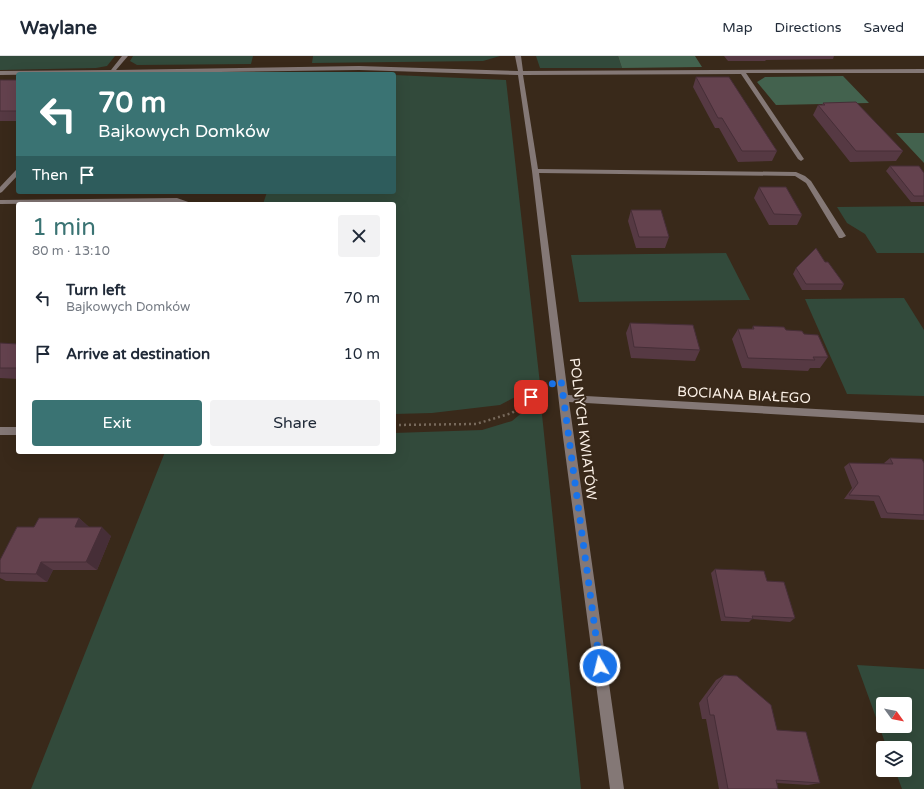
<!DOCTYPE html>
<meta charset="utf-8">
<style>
body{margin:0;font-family:"Varela Round",sans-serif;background:#f2f2f3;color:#1f2937;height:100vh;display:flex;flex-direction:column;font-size:15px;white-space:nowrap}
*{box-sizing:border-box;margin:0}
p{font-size:13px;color:#747a83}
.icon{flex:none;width:22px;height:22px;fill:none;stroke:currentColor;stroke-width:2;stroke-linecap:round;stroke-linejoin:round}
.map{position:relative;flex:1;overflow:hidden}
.side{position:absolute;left:16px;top:146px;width:380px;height:252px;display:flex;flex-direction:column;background:#fff;border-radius:4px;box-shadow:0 4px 16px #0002}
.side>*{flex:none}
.banner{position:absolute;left:16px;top:16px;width:380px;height:122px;border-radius:4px;box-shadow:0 4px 16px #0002;background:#3a7373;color:#fff;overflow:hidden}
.needle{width:26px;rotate:123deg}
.controls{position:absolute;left:876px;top:641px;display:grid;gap:8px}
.controls a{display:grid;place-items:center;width:36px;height:36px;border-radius:4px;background:#fff;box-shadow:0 4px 16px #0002;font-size:20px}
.pin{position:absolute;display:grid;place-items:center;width:34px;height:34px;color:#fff;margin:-17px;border-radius:8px;box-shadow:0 2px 6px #0006}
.me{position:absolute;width:44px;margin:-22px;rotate:352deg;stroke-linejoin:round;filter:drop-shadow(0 0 3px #0008)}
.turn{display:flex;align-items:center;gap:14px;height:84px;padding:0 16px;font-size:18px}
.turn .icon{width:52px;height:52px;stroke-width:2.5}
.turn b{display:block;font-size:28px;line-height:34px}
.then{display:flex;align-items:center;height:38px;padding:0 16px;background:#0003;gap:8px;font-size:15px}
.round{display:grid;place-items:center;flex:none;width:42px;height:42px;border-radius:4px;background:#f2f2f3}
.headline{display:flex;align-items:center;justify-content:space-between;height:68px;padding:0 16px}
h1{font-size:24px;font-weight:600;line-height:30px;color:#3a7373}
.button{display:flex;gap:8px;margin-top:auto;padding:8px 16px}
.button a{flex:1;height:46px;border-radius:4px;background:#3a7373;color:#fff;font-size:16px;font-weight:600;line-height:46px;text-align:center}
.button a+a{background:#f2f2f3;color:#1f2937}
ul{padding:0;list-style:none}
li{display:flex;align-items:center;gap:12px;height:56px;padding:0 16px}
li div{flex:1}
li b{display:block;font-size:15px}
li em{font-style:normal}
header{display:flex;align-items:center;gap:24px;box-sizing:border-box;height:56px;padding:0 20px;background:#fff;border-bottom:1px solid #e0e1e3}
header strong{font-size:19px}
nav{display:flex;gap:22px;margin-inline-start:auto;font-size:14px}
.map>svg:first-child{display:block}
.green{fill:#324a3b;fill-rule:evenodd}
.forest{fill:#43624e}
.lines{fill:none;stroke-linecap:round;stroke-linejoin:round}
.path{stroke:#786a5c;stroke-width:2.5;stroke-dasharray:2 3;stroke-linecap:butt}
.minor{fill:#847876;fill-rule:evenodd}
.wall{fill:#563943}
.shaded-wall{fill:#462e37}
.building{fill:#64424e;stroke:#462e37}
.route{stroke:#1a73e8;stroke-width:7;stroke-dasharray:0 12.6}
.labels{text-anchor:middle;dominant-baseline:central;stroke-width:4;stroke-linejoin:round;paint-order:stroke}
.street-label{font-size:14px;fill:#fbf0e6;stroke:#39291a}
</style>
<header>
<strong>Waylane</strong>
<nav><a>Map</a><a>Directions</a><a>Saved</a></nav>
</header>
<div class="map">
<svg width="924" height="733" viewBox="0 0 924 733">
<rect width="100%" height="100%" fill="#39291a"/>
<path class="green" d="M0,0H115L107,10L96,12L0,14Z
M133,0H253L251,8L137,9L130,5Z
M313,0H500L483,5L312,7Z
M536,0H618L622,12H540Z
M394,19L506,24L540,328L500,349L432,357L394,358V148H263L267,136H394Z
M924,150V197H877L865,178L847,167L837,151Z
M726,197L750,244L579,246L571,199Z
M904,242L924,274V340L847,338L805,243Z
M535,346L541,349L581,733H31L165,396H394V377L482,374L512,365Z
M857,609L924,613V733H902L895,714H905V692H887ZM883,648H905V670H883Z"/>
<path class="forest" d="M618,0H695L702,11L622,12Z
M843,20L869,47L776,49L757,26L765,21Z
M896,77H924V107Z"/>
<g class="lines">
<path class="path" d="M394,369L476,368L512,357L542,334"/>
<path class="minor" d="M122,0H128L116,14L359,10L518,15L515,0H521L523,15L924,13V17H746L804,103L801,105L798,103L741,18L523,19L538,113L796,116L805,120L811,125L846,180L842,182H839L806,127L795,120L539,117L568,339L924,359V367L569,346L624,733H610L563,381L532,115L518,19L359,14L0,19V15L111,14Z
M18,113V119L2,136L0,137V131L16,114Z
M177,142L194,148L177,146L0,148V144Z
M0,371H18V379H0Z"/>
</g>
<path class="wall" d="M724,0H834L833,3L766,4L765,5H728Z
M696,21L777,95L772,105L738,106L719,72H715L693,31Z
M0,24H18V65H0Z
M823,47L903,95L896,105L850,106L813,59L818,49H822Z
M890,110L924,117V146H911L886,115Z
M759,131L802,159L797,169H769L754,142Z
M631,154L669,181L665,192H636L628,165Z
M825,206L844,228L841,234H802L793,218L796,212Z
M630,267L700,294L695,305L631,302L626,277Z
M753,270L786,274L804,278L828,301L820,312H810L808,315L742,312L732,283L738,273H752Z
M0,287L18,288V323L0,322Z
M890,402L924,407V464L881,462L874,445L844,443L852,432L844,411L849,407L885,408L884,407Z
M79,462L89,471L111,480L97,514H53L47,526L6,525L0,522V504Z
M715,513L767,525L795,562L790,566L752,563L749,566L721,565L711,517Z
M724,619L777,674L820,727L808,729L777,727L778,733H719L706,663H702L699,647L716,624Z"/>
<path class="shaded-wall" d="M79,462L89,471L85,480L75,471Z
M102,471L111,480L97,514L86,506Z
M41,506L53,514L47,526L36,518Z"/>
<path class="building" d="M696,21H729L777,95H742L722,62H718Z
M0,24H18V55H0Z
M856,46L903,95H856L818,49H825L823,47Z
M890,110H919L924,117V140H914Z
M759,131H786L802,159L774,158Z
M631,154H661L669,181H639Z
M816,192L825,206H828L844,228H806L796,212Z
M630,267L693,269L700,294L634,291Z
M753,270L784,271L786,274L802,275L804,278L818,279L828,301H813L815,304L748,302L738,273H754Z
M0,287L18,288V312H0Z
M890,402L922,403L924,407V459L887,457L879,440L849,439L858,427L849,407L893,408Z
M39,462H79L75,471H102L86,506H41L36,518L0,517V504L17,471H34Z
M715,513L764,515L767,525L784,526L795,562L752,560L753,563L725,561Z
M724,619L737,620L771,649L777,674L806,676L820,727L776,724L778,733H728L714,659H710L707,642Z"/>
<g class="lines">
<path class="route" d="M531,341L545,331L561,324L600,610"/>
</g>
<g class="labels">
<g class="street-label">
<text transform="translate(744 339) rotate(3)">BOCIANA BIAŁEGO</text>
<text transform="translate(583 373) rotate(83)">POLNYCH KWIATÓW</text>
</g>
</g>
</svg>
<div class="controls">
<a><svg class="needle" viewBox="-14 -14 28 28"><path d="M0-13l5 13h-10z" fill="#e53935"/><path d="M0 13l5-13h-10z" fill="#747a83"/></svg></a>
<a><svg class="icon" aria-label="layers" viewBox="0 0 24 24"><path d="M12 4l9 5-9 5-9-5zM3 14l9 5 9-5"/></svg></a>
</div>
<div class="pin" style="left:531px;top:341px;background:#d93025"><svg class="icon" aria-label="arrive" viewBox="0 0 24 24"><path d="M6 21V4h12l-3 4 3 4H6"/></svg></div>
<svg class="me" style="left:600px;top:610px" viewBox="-20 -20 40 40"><circle r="17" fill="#1a73e8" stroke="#fff" stroke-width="3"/><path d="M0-11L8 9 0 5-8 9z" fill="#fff"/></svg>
<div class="banner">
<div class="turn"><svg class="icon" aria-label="left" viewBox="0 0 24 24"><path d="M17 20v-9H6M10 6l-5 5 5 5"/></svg><div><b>70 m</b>Bajkowych Domków</div></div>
<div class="then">Then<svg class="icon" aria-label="arrive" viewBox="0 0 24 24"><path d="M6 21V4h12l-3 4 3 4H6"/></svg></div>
</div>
<section class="side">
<div class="headline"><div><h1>1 min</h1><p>80 m · 13:10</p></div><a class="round"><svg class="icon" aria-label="close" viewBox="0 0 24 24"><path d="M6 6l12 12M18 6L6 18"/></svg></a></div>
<ul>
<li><svg class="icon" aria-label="left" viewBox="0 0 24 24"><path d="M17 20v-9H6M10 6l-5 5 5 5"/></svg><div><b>Turn left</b><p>Bajkowych Domków</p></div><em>70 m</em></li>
<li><svg class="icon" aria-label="arrive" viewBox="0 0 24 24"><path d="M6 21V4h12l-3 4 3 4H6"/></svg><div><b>Arrive at destination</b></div><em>10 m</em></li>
</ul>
<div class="button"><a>Exit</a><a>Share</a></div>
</section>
</div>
